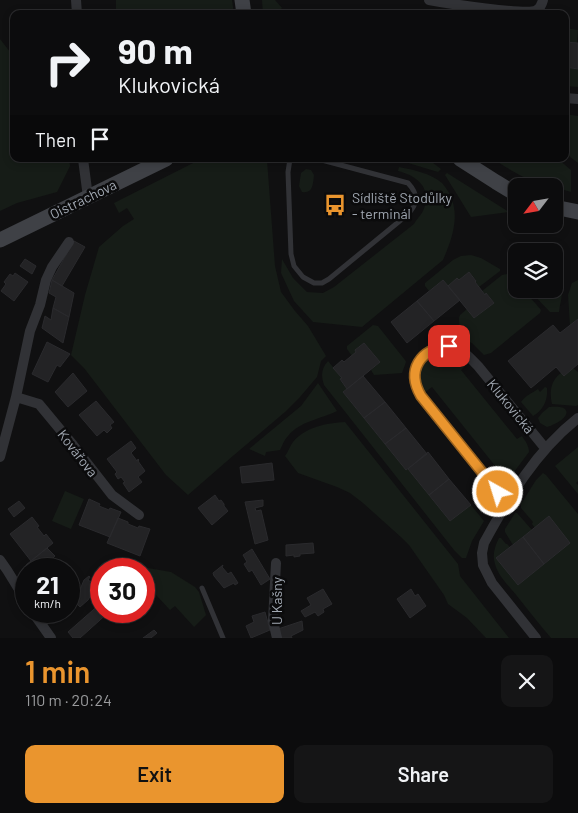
<!DOCTYPE html>
<meta charset="utf-8">
<style>
body{margin:0;font-family:Barlow,sans-serif;background:#151516;color:#f1f3f6;height:100vh;display:flex;flex-direction:column;font-size:19px;white-space:nowrap}
*{box-sizing:border-box;margin:0}
p{font-size:16px;color:#9a9b9d}
.icon{flex:none;width:28px;height:28px;fill:none;stroke:currentColor;stroke-width:2;stroke-linecap:round;stroke-linejoin:round}
.map{position:relative;height:638px;overflow:hidden}
.panel{display:flex;flex-direction:column;background:#0c0c0d;flex:1}
.panel>*{flex:none}
.top-card{position:absolute;left:10px;top:10px;width:559px;height:152px;border-radius:10px;box-shadow:0 2px 8px #0003,0 0 0 1px #2c2c2e;background:#0c0c0d;color:#f1f3f6;overflow:hidden}
.needle{width:32px;rotate:239deg}
.buttons{position:absolute;left:508px;top:178px;display:grid;gap:10px}
.buttons a{display:grid;place-items:center;width:55px;height:55px;border-radius:10px;background:#0c0c0d;box-shadow:0 2px 8px #0003,0 0 0 1px #2c2c2e;font-size:25px}
.speed{position:absolute;left:15px;top:558px;display:flex;gap:10px;font-size:25px;font-weight:700;text-align:center}
.speed>*{display:grid;place-content:center;width:65px;height:65px;border-radius:50%;background:#0c0c0d;box-shadow:0 2px 8px #0003,0 0 0 1px #2c2c2e;line-height:1}
.speed small{font-size:12px;font-weight:400}
.speed .limit{border:8px solid #d22;background:#fff;color:#111}
.pin{position:absolute;display:grid;place-items:center;width:42px;height:42px;color:#fff;margin:-21px;border-radius:10px;box-shadow:0 2px 8px #0006}
.me{position:absolute;width:55px;margin:-28px;rotate:321deg;stroke-linejoin:round;filter:drop-shadow(0 0 4px #0008)}
.turn{display:flex;align-items:center;gap:18px;height:105px;padding:0 25px;font-size:22px}
.turn .icon{width:65px;height:65px;stroke-width:2.5}
.turn b{display:block;font-size:35px;line-height:42px}
.then{display:flex;align-items:center;height:48px;padding:0 25px;background:#0003;gap:10px;font-size:19px}
.round{display:grid;place-items:center;flex:none;width:52px;height:52px;border-radius:10px;background:#151516}
.overview{display:flex;align-items:center;justify-content:space-between;height:85px;padding:0 25px}
h1{font-size:30px;font-weight:600;line-height:38px;color:#ea952e}
.primary-button{display:flex;gap:10px;margin-top:auto;padding:10px 25px}
.primary-button a{flex:1;height:58px;border-radius:10px;background:#ea952e;color:#111;font-size:20px;font-weight:600;line-height:58px;text-align:center}
.primary-button a+a{background:#151516;color:#f1f3f6}
.map>svg:first-child{display:block}
.green{fill:#161c17}
.building{fill:#232325;stroke:#2a2a2d}
.lines{fill:none;stroke-linecap:round;stroke-linejoin:round}
.lane{stroke:#313236;stroke-width:5}
.street{stroke:#313236;stroke-width:10}
.secondary{stroke:#3f4146;stroke-width:15}
.route-casing{stroke:#98611e;stroke-width:12}
.route{stroke:#ea952e;stroke-width:9}
.labels{text-anchor:middle;dominant-baseline:central;stroke-width:5;stroke-linejoin:round;paint-order:stroke}
.poi-label{font-size:14px;fill:#a1a8b2;stroke:#0b0b0c;text-anchor:start}
.street-label{font-size:14px;fill:#a1a8b2;stroke:#0b0b0c}
</style>
<div class="map">
<svg width="578" height="638" viewBox="0 0 578 638">
<rect width="100%" height="100%" fill="#101011"/>
<path class="green" d="M116,0H232L234,14H116Z
M262,0H275L282,8L274,14H263Z
M565,28L578,30L577,43L565,42Z
M0,39L14,57V159H69L70,166L57,192L17,203L0,211Z
M565,67L578,69V87L565,86Z
M565,114L578,116V163L565,153Z
M201,159H250L251,162L267,160L275,266L281,292L295,311L308,326L326,356L321,361L317,377L300,397L285,412L234,455L188,495L166,475L84,368L71,355L85,295L99,247L123,226L134,219L127,208L119,213L114,203Z
M395,159H428L441,169L438,172Z
M493,159H558L571,170V192L554,187V186C536,186 508,169 493,159Z
M399,167C414,170 430,173 442,183C445,186 447,190 449,193C461,215 452,239 443,260L362,327L313,322L294,301L281,273L282,259L293,278L307,292L323,293L334,287L414,224C416,220 421,215 423,211C433,189 418,176 398,171Z
M306,169L311,170L314,175C313,184 313,194 302,192L299,186L301,173Z
M447,173L509,212L471,217L445,175Z
M471,255L481,258L500,269V271L479,287L475,282L476,280L469,272L459,280L457,279L448,286L443,280L429,291L425,286V283L453,260L461,256Z
M507,274L511,276L516,282V289H522L536,304L541,310L540,313L491,353L484,355L472,343L460,338L459,318L460,315L467,309L474,318L494,303L487,294L485,295L482,291L502,275Z
M554,278C566,291 561,296 559,312H550L528,289H554Z
M578,280V319L570,326L568,295L572,283Z
M373,325L378,326L405,360L406,362L402,373L374,375L371,370L380,362L364,343L355,350L356,352L352,356L347,349V346Z
M445,352C455,353 461,356 468,363L461,370L517,439L522,436C526,442 529,446 529,452L511,476L505,479L497,477L492,471L496,467L432,387L424,393C416,373 422,355 445,352Z
M328,361L342,378L340,380L347,389L343,392L406,470L408,469L450,521L471,505L484,521L472,541L466,558H462L454,550L324,385C321,376 321,369 328,361Z
M573,368L578,372V405L576,406L552,404C549,392 551,380 561,373L564,376Z
M318,383L337,411C321,419 300,421 288,436C284,440 282,446 280,450L266,452L265,456L249,449L301,406Z
M545,387L547,388C548,401 543,410 533,416L521,402C525,396 532,393 538,389L540,392Z
M549,407C553,407 562,406 565,409C572,417 552,426 547,427L540,423L538,418L542,413Z
M345,422L458,564L460,576L509,638H486L467,618L448,604L444,595L409,545L402,538L363,503L350,493L337,487L298,473L285,456C288,452 290,446 293,442C305,427 327,423 345,422Z
M578,447V481L576,483L578,485V494L555,466Z
M543,473L546,475L578,514V638H551C539,624 528,610 517,596C509,586 498,576 495,564C492,554 495,546 499,538H501L506,544H507L510,547L518,585L570,543L549,517L535,528L532,524L533,522L521,508V504L536,480Z
M65,491L84,499L71,529L52,521Z
M515,513H517L532,530L513,545L505,532V529Z
M142,567L171,572L195,587L199,592L206,615L194,627L175,606L170,610L144,582V569H140Z"/>
<path class="building" d="M565,42L578,43V69L565,67Z
M250,159H267V160L251,162Z
M74,241L85,247L62,286L52,280Z
M25,259L36,266L32,274L20,266Z
M469,272L476,281L475,282L482,291L485,295L486,293L494,303L474,318L448,286L457,278L459,280Z
M15,273L28,282L14,301L1,291L6,284L4,282L10,274L13,276Z
M52,280L74,293L69,317L53,308L56,297L49,293Z
M443,280L460,300L434,321L417,301Z
M417,301L434,321L407,343L391,322Z
M53,308L69,317L63,343L42,328L45,316L51,320Z
M578,319V364L564,376L556,367L531,388L508,361L553,325L560,333Z
M47,342L70,354L60,367L57,365L48,382L32,374Z
M364,343L380,362L347,389L340,379L342,378L333,368L342,360L344,362L356,352L355,350Z
M73,373L87,391L68,407L55,392Z
M363,376L385,402L364,418L343,392Z
M96,401L114,422L110,425L112,428L107,433L104,430L97,436L79,415Z
M385,402L406,428L385,444L364,418Z
M406,428L427,454L406,470L385,444Z
M131,441L136,448L131,453L137,461L138,459L139,460L138,461L145,471L138,477L142,482L129,492L123,483L125,482L121,477L118,479L115,474L117,472L107,459Z
M428,452L449,479L429,495L408,469Z
M272,463L274,480L242,483L240,467Z
M449,479L471,505L450,521L429,495Z
M215,495L219,501L221,500L224,504V506L228,511L212,525L198,508Z
M89,499L100,504L99,506L109,510L110,508L121,512L110,537L79,525Z
M263,500V506L255,508L256,511L261,510L268,540L255,544L245,502Z
M19,501L25,508L14,517L8,509Z
M549,516L570,543L544,564L523,537Z
M32,517L39,526L37,527L44,536L46,534L53,543L31,561L10,534Z
M118,518L128,522V524L138,528L139,526L150,529L140,556L107,543Z
M523,537L544,564L518,585L496,558Z
M313,543L314,553L300,554V556L294,557V555L286,556V545Z
M47,548L55,556L53,558L59,566L61,565L64,569H29L26,565Z
M252,549L270,579L261,585L252,570L249,572L244,564L247,562L243,555Z
M223,565L222,567L228,574L231,572L238,583L235,585L234,583L224,588L214,576L213,573Z
M89,576L90,577L88,580L96,585L98,583H99L88,600L80,607L77,604L76,606L71,602L79,592L84,580Z
M144,583L155,594L145,603L144,601Z
M323,589L332,604L323,609L324,612L318,616L315,612L305,617L301,611L311,605L307,598Z
M411,589L415,596L418,594L426,606L410,618L397,599Z
M101,603V611H110L80,638H73L68,632Z
M265,612L270,630L251,638L246,626L254,622L252,616Z
M302,621L303,630L291,636L292,638H282L278,629Z
M154,630L157,633L151,638H143Z"/>
<g class="lines">
<path class="lane" d="M290,159L288,172L291,254L294,266L303,277L314,283H322L329,279L407,215C418,204 419,195 408,183L318,159
M202,588L223,638"/>
<path class="street" d="M76,0L77,14
M429,0C445,3 528,16 537,10C541,7 542,4 543,0
M565,98L578,99
M83,159L88,197
M16,397L39,404L73,445L112,495L139,515
M0,457L16,397L30,331L40,305L46,280L52,267L69,242
M507,502L421,396C417,388 413,379 415,370C419,354 438,344 453,347C464,350 471,359 478,366L545,448
M0,560L7,570L26,601
M276,563L273,621L277,638
M32,611L51,638
M536,638L492,583L483,565L482,553L484,543C509,497 536,451 578,418"/>
<path class="secondary" d="M242,0L244,14
M460,159L496,182L516,194
M554,207L578,212
M0,240L166,159"/>
</g>
<g class="lines">
<g class="route-casing">
<path id="route" d="M449,346C420,349 406,370 421,396L498,492"/>
</g>
<use href="#route" class="route"/>
</g>
<defs>
<g id="bus-bare" transform="scale(1.725)"><path d="M-5-6H5V4H4V6H2V4H-2V6H-4V4H-5ZM-3.5-4V0h7V-4ZM-3.5 1.2v1.5H-2V1.2ZM2 1.2v1.5H3.5V1.2Z" fill="#ea952e" stroke="#0b0b0c" stroke-width="2.5" paint-order="stroke"/></g>
</defs>
<g fill-rule="evenodd">
<use href="#bus-bare" x="335" y="205"/>
</g>
<g class="labels">
<g class="poi-label">
<text x="352" y="197">Sídliště Stodůlky<tspan x="352" dy="16">- terminál</tspan></text>
</g>
<g class="street-label">
<text transform="translate(83 199) rotate(-26)">Oistrachova</text>
<text transform="translate(511 406) rotate(51)">Klukovická</text>
<text transform="translate(78 453) rotate(52)">Kovářova</text>
<text transform="translate(276 601) rotate(-90)">U Kašny</text>
</g>
</g>
</svg>
<div class="buttons">
<a><svg class="needle" viewBox="-14 -14 28 28"><path d="M0-13l5 13h-10z" fill="#e53935"/><path d="M0 13l5-13h-10z" fill="#9a9b9d"/></svg></a>
<a><svg class="icon" aria-label="layers" viewBox="0 0 24 24"><path d="M12 4l9 5-9 5-9-5zM3 14l9 5 9-5"/></svg></a>
</div>
<div class="speed"><div>21<small>km/h</small></div><div class="limit">30</div></div>
<div class="pin" style="left:449px;top:346px;background:#d93025"><svg class="icon" aria-label="arrive" viewBox="0 0 24 24"><path d="M6 21V4h12l-3 4 3 4H6"/></svg></div>
<svg class="me" style="left:498px;top:492px" viewBox="-20 -20 40 40"><circle r="17" fill="#ea952e" stroke="#fff" stroke-width="3"/><path d="M0-11L8 9 0 5-8 9z" fill="#fff"/></svg>
<div class="top-card">
<div class="turn"><svg class="icon" aria-label="right" viewBox="0 0 24 24"><path d="M7 20v-9h11M14 6l5 5-5 5"/></svg><div><b>90 m</b>Klukovická</div></div>
<div class="then">Then<svg class="icon" aria-label="arrive" viewBox="0 0 24 24"><path d="M6 21V4h12l-3 4 3 4H6"/></svg></div>
</div>
</div>
<section class="panel">
<div class="overview"><div><h1>1 min</h1><p>110 m · 20:24</p></div><a class="round"><svg class="icon" aria-label="close" viewBox="0 0 24 24"><path d="M6 6l12 12M18 6L6 18"/></svg></a></div>
<div class="primary-button"><a>Exit</a><a>Share</a></div>
</section>
